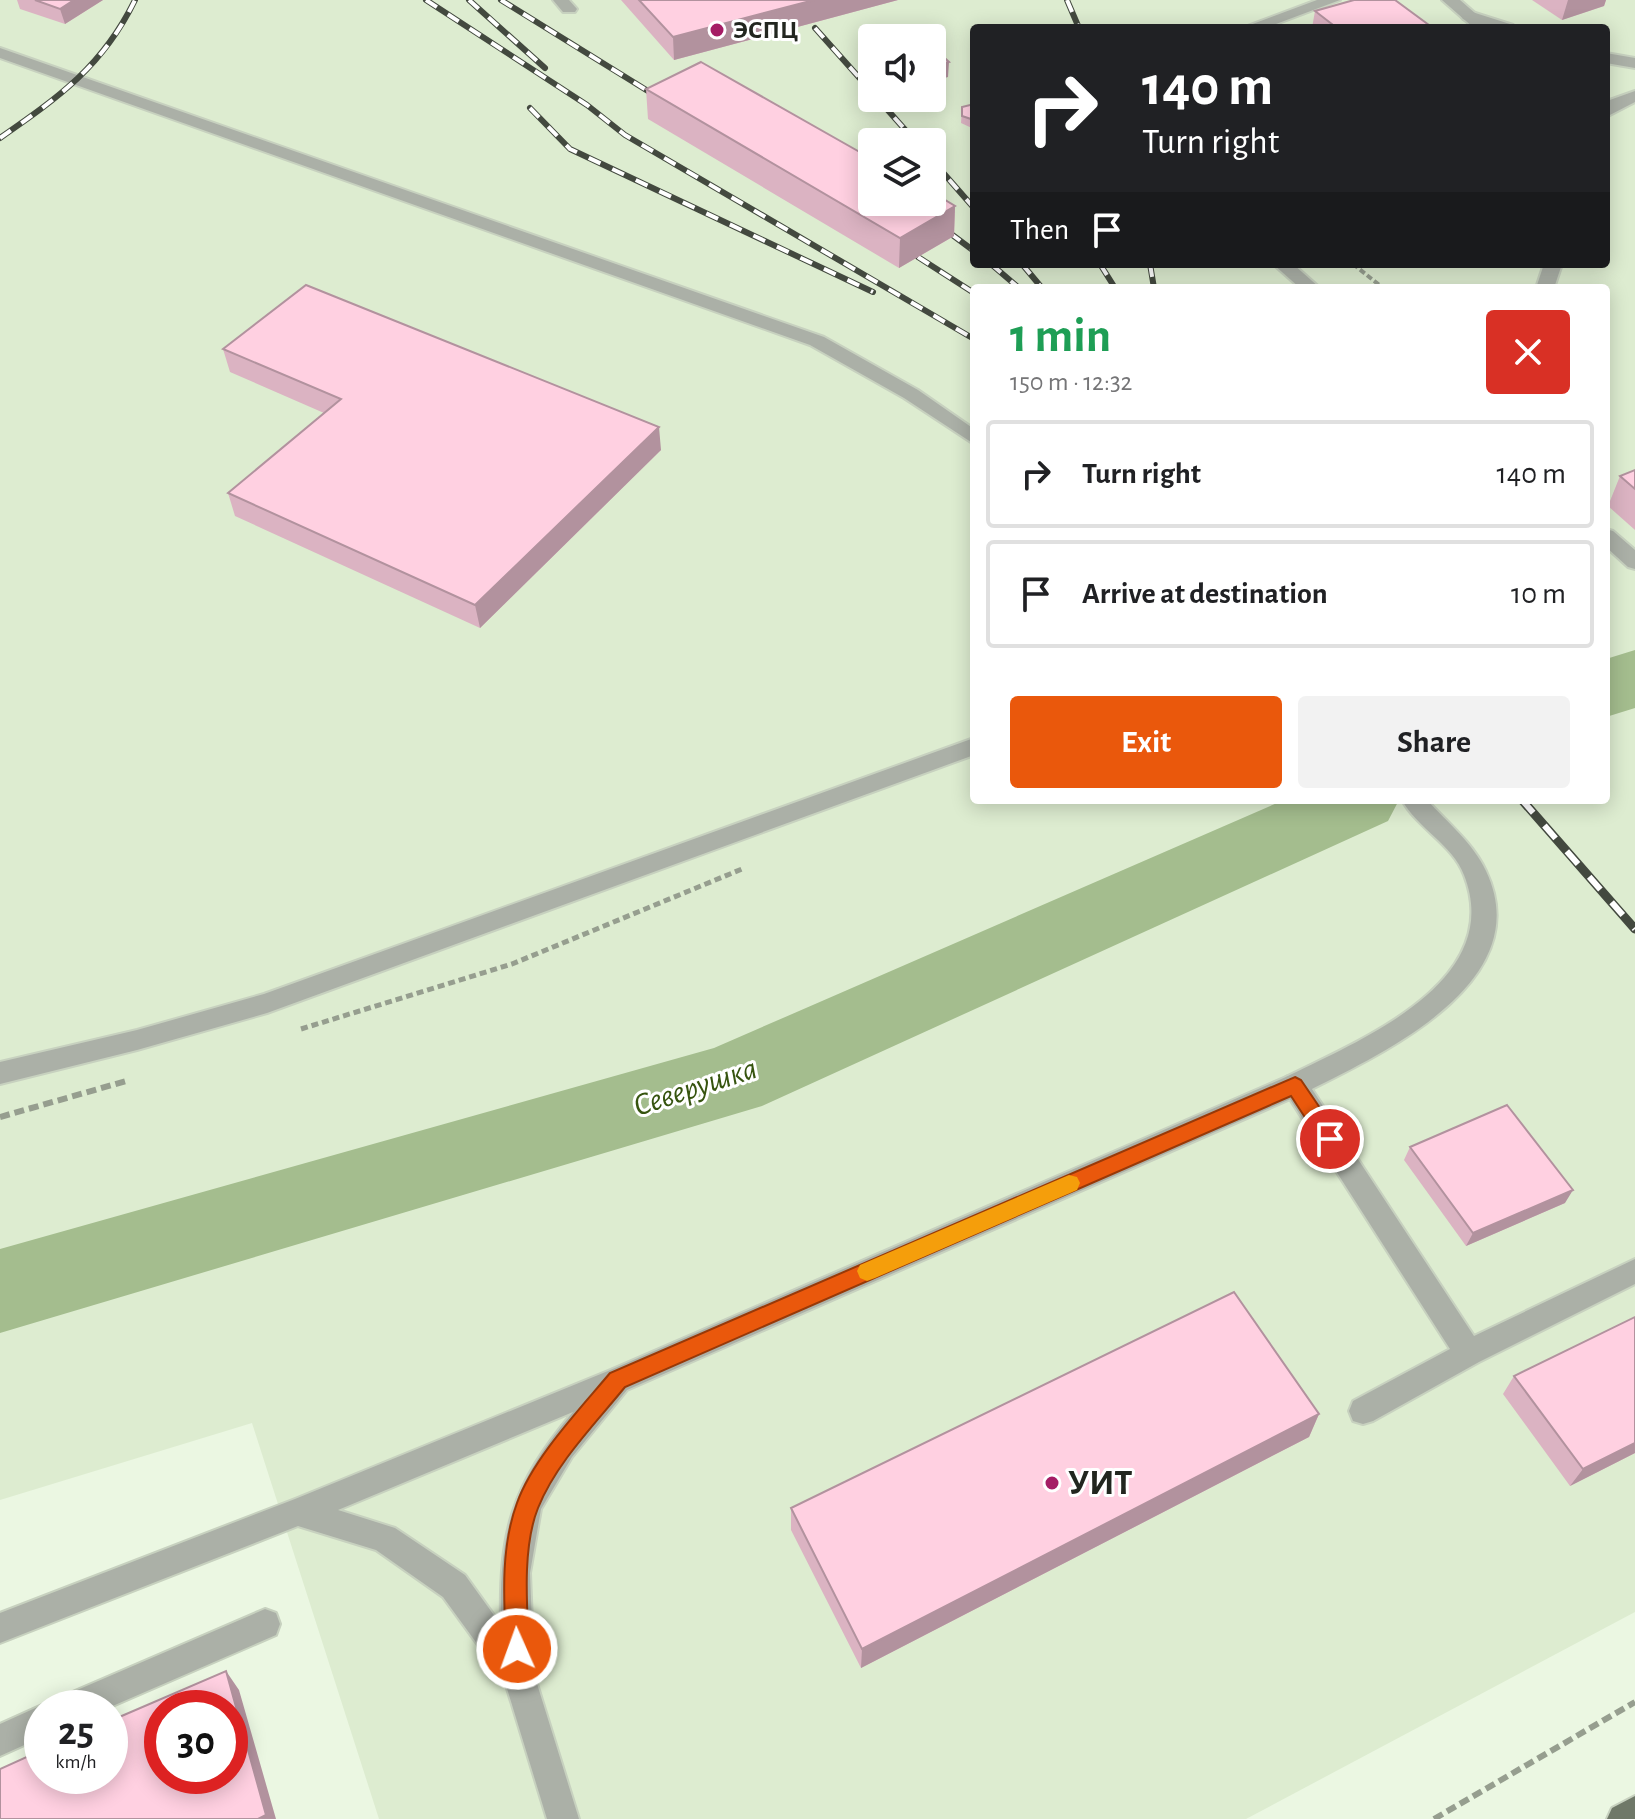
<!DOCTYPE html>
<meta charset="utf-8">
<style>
body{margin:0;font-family:"Alegreya Sans",sans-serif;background:#f2f2f2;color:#202124;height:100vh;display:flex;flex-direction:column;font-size:30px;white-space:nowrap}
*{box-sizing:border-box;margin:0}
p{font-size:26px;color:#757577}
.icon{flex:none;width:44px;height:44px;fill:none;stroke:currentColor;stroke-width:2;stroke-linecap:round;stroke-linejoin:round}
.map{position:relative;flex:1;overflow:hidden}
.details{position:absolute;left:970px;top:284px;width:640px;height:520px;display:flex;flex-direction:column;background:#fff;border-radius:8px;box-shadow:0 4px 20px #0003}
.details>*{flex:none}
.banner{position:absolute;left:970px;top:24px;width:640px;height:244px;border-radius:8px;box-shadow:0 4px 20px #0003;background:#202124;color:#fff;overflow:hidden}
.buttons{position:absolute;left:858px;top:24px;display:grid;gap:16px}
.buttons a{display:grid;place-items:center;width:88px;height:88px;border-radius:8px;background:#fff;box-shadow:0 4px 20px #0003;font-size:40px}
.speed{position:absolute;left:24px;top:1690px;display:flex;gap:16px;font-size:40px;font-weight:700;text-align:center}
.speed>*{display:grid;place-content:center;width:104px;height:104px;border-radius:50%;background:#fff;box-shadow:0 4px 20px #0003;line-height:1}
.speed small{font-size:20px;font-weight:400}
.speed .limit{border:12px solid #d22;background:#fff;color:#111}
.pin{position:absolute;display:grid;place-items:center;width:68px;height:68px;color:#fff;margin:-34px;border:4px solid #fff;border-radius:50%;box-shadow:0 2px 8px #0007}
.me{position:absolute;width:88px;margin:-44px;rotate:358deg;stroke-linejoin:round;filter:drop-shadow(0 0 6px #0008)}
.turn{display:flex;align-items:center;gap:28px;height:168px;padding:0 40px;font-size:36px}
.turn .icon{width:104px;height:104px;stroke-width:2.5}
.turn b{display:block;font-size:56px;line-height:68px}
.then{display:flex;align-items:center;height:76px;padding:0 40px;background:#0003;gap:16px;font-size:30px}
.round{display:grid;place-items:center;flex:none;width:84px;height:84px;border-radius:8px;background:#f2f2f2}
.head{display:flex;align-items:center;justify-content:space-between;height:136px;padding:0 40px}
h1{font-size:48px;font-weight:700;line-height:60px;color:#1e9e55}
.cta{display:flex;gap:16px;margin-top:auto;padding:16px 40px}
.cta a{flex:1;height:92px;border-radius:8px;background:#ea580c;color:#fff;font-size:32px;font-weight:700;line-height:92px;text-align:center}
.cta a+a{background:#f2f2f2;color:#202124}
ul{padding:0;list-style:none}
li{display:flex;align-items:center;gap:24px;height:108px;margin:0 16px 12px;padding:0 24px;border:4px solid #e0e0e0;border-radius:8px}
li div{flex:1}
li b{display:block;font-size:30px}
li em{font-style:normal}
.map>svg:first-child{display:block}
.built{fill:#ddecd0;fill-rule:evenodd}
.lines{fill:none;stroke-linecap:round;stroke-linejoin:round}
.river{fill:#a4bd8e;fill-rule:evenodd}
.service-casing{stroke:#c7d1bf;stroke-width:4}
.minor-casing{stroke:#c7d1bf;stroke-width:4}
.primary-casing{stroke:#c7d1bf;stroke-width:4}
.path-far2{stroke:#969e8f;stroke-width:4;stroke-dasharray:6 3;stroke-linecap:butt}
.path-far1{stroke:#969e8f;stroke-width:5;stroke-dasharray:7 4;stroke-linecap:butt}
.path{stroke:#969e8f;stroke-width:6;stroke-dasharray:10 5;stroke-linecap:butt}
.service{fill:#abb0a7;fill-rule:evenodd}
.minor{fill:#abb0a7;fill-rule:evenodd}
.primary{fill:#6f7868;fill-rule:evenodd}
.rail-far1-casing{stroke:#43493f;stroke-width:6}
.rail-casing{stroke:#43493f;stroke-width:9}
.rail-far1{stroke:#fff;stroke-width:4;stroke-dasharray:13;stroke-linecap:butt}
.rail{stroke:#fff;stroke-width:6;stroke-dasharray:17;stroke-linecap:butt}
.wall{fill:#dbb3c2}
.shaded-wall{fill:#b2929e}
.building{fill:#ffd0e1;stroke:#b2929e;stroke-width:2;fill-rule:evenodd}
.route{fill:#ea580c;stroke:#983908;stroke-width:2}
.slow{fill:#f59e0b}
.poi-dot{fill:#a51d65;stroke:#fff;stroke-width:3}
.labels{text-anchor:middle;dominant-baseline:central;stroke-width:6;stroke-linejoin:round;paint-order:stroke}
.far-poi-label{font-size:26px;font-weight:bold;fill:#22261f;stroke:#fff;text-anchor:start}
.water-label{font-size:32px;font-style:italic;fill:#36540f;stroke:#fff}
.near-poi-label{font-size:36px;font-weight:bold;fill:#22261f;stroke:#fff;text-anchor:start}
</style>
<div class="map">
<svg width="1635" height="1819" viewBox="0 0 1635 1819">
<rect width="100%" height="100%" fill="#ebf7e2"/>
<path class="built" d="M0,0H1635V1612L1246,1819H379L252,1423L0,1500ZM974,28H1606V264H974ZM872,38H932V98H872ZM872,142H932V202H872ZM974,288H1606V800H974Z"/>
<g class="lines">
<path class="river" d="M1635,650V708L1606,717V659Z
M1284,800H1399L1388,821L762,1106L0,1333V1249L714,1048Z"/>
<g class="service-casing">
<path id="service" d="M553,0H569L577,9L575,12H563Z
M1317,0H1340L1265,28H1242Z
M1469,11L1513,25L1515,28H1491L1463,19L1461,16Z
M1606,53L1635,58V68L1606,63Z
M1635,91V102L1606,117L1607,101Z
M1273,264H1293L1320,288H1300Z
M1606,529L1613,531L1635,550V569L1628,567L1606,547Z
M1295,1074L1304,1077L1474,1336L1635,1259V1284L1479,1362L1373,1421L1363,1424L1353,1421L1349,1411L1353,1401L1450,1349L1286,1093L1282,1085L1286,1077Z
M265,1609L276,1613L280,1624L276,1635L108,1708H56L61,1697Z
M42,1705L49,1708H42V1737L0,1756V1724Z"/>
</g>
<g class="minor-casing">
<path id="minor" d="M1442,0H1460L1492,28H1474Z
M0,48L824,337L918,390L974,429V444L904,398L810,345L0,58Z
M1544,264H1562L1554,288H1536Z
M974,738V755L267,1013L137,1050L0,1084V1062L137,1030L264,994Z
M1402,800H1427C1447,822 1473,843 1486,871C1539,983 1381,1054 1304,1093L627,1390L572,1457L541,1509L530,1573L534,1674L579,1819H547L505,1682L443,1597L376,1550L298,1526L0,1643V1613L295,1499L608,1371L1286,1077C1360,1040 1506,982 1464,875C1453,845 1417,828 1402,800ZM573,1412C511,1486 499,1531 501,1625L465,1575L395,1528L338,1510Z"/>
</g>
<g class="primary-casing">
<path id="primary" d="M1635,1796V1819H1607L1612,1808Z"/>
</g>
<path class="path-far2" d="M1353,264L1383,288"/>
<path class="path-far1" d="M301,1029L512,964L742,869"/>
<path class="path" d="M0,1117L126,1081
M1434,1819L1635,1702"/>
<use href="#service" class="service"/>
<use href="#minor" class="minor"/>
<use href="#primary" class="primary"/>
<g class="rail-far1-casing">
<path id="rail-far1" d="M426,0L587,105L625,135L974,339
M469,0L545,68
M501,0L664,101
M1067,0L1079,28
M815,28L872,92
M877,98L916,142
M530,108L570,149L873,292
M0,138C59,97 103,66 135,0
M932,160L974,208
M908,202L974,251
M918,257L974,293
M991,264L1019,288
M1022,264L1042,288
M1100,264L1115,288
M1150,264L1154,288"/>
</g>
<g class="rail-casing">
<path id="rail" d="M1522,800L1635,929"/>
</g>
<use href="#rail-far1" class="rail-far1"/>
<use href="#rail" class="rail"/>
</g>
<path class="wall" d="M17,0H103L65,24L20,9Z
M621,0H898L674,60Z
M1532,0H1606L1604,6L1562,20Z
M1315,11L1433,28H1312Z
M646,89L955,206L954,236L899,268L648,119Z
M974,104V129L961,123L962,107Z
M223,349L661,450L480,628L235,516L228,493L324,413L230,372Z
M1635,470V530L1608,506L1620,476Z
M1410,1147L1565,1203L1466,1246L1404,1160Z
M1514,1376L1635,1453L1570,1486L1503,1394Z
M1319,1414L1309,1437L861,1668L791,1530V1508Z"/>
<path class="shaded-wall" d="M74,0H103L65,24L60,9Z
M814,0H898L674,60L673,37Z
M1568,0H1606L1604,6L1562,20Z
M949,62L948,77L932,82V66Z
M955,206L954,236L899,268L900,238Z
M659,427L661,450L480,628L475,605Z
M1573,1190L1565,1203L1466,1246L1473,1233Z
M1319,1414L1309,1437L861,1668L862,1649Z
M1635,1443V1453L1570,1486L1583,1469Z
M226,1671L239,1690L276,1819H258Z"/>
<path class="building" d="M35,0H74L60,9Z
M639,0H814L673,37Z
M1354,0H1395L1433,28H1337L1315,11Z
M920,34L924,38H907Z
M932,46L949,62L932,66Z
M701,62L872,159V202H932V192L955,206L900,238L646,89Z
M974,104V120L962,116V107Z
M306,285L659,427L475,605L228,493L341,399L223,349Z
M1635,470V489L1620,476Z
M1507,1105L1573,1190L1473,1233L1410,1147Z
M1234,1292L1319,1414L862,1649L791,1508Z
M1635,1317V1443L1583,1469L1514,1376Z
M226,1671L266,1815L258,1819H0V1769L42,1750V1776H110V1721ZM162,1708H230V1776H162Z"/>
<path class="route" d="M1295,1077L1301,1080L1337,1133L1340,1139L1337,1145L1330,1147L1323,1145L1291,1096L625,1387C595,1424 556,1463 538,1508C522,1548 527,1606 529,1649L525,1657L517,1660L509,1657L506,1649C504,1600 500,1549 517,1503C533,1458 580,1409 610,1373Z"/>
<path class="slow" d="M1069,1175L1077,1177L1080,1183L1077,1190L875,1278L867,1281L860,1278L857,1271L860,1265Z"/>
<g class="poi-dot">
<circle cx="717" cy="30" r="8"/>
<circle cx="1052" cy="1483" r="8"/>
</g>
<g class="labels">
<g class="far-poi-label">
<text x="733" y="30">ЭСПЦ</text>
</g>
<g class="water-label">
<text transform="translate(695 1087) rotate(-18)">Северушка</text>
</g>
<g class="near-poi-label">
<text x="1068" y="1483">УИТ</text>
</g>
</g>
</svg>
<div class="buttons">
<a><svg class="icon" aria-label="sound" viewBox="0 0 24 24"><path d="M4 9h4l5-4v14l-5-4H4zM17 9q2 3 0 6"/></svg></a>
<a><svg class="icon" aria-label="layers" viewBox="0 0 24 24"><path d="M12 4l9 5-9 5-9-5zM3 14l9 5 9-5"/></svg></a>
</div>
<div class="speed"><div>25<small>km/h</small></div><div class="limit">30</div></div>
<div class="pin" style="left:1330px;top:1139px;background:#d93025"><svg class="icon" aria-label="arrive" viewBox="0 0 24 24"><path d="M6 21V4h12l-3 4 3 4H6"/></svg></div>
<svg class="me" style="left:517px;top:1649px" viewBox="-20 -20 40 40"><circle r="17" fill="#ea580c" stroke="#fff" stroke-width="3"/><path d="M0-11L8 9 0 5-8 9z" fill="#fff"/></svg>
<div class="banner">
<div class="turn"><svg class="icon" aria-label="right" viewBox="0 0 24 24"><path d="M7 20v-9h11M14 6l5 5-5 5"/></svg><div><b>140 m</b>Turn right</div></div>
<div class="then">Then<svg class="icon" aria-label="arrive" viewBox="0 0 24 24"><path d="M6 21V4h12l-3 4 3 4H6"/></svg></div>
</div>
<section class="details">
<div class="head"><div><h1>1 min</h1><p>150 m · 12:32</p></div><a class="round" style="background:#d93025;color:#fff"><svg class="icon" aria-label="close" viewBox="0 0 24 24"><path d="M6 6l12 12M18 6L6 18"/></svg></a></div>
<ul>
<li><svg class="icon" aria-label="right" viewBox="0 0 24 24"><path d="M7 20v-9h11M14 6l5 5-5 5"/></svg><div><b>Turn right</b></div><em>140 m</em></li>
<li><svg class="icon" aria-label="arrive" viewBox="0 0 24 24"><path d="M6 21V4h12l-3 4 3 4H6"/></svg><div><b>Arrive at destination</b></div><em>10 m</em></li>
</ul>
<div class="cta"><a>Exit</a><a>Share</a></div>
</section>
</div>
